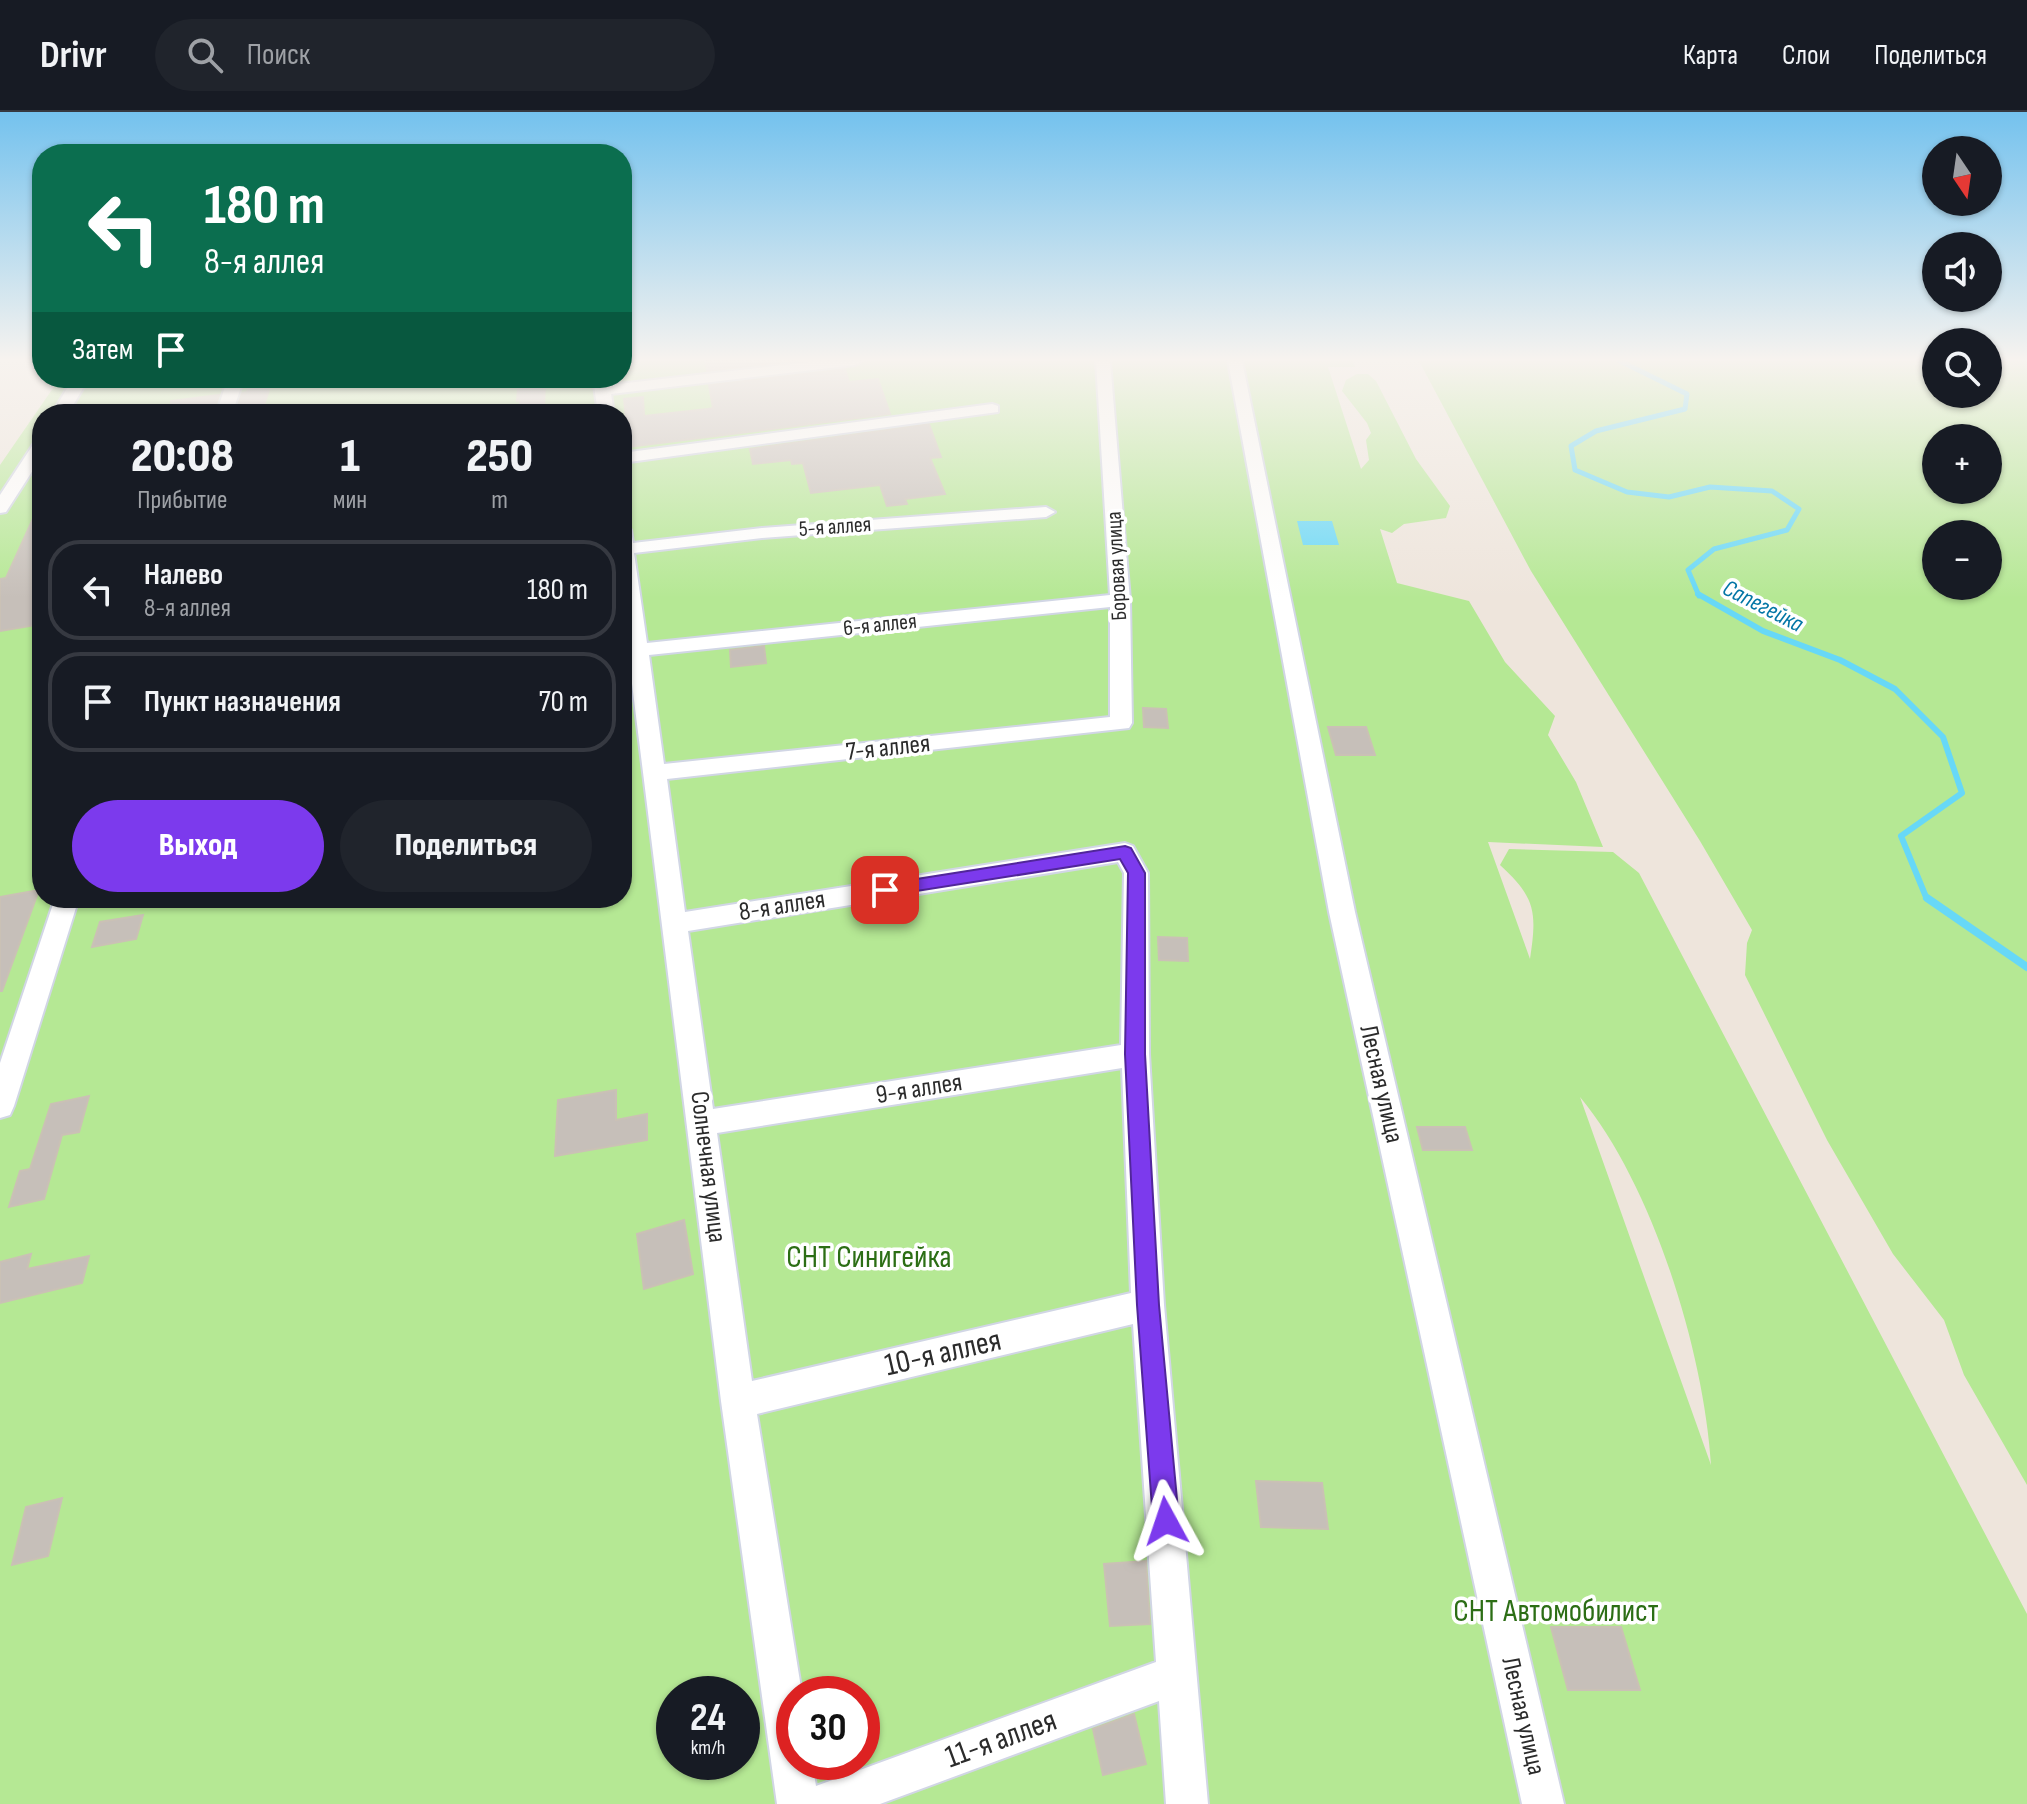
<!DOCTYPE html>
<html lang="ru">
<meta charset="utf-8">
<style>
body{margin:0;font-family:"Sofia Sans Condensed",sans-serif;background:#20242c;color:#f1f3f6;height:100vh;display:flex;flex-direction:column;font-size:30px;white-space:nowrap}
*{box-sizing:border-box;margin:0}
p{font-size:26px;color:#9ea1a6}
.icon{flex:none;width:44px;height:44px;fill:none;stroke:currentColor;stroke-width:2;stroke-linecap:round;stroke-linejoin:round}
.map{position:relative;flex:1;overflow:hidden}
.sheet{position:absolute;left:32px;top:292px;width:600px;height:504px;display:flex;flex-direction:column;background:#171b24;border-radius:32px;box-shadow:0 2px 6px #0004}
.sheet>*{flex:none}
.top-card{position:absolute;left:32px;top:32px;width:600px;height:244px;border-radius:32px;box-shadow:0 2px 6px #0004;background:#0b6e4f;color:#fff;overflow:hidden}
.needle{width:52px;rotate:167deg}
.tools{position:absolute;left:1922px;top:24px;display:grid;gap:16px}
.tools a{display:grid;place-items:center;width:80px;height:80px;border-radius:50%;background:#171b24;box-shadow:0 2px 6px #0004;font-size:40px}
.speed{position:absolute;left:656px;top:1564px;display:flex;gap:16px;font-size:40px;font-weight:700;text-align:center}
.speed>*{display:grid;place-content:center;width:104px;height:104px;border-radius:50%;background:#171b24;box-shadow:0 2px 6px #0004;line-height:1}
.speed small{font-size:20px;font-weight:400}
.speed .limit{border:12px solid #d22;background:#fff;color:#111}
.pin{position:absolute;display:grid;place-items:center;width:68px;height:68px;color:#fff;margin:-34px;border-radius:16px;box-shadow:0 4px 12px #0006}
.me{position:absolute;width:88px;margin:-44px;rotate:355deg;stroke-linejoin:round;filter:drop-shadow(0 0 6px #0008)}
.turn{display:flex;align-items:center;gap:28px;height:168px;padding:0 40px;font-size:36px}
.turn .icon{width:104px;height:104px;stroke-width:2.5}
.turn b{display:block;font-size:56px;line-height:68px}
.then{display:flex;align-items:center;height:76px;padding:0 40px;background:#0003;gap:16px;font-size:30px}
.eta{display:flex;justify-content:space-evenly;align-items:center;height:136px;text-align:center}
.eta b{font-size:48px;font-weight:800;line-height:56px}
.primary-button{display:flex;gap:16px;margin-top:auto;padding:16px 40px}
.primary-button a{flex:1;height:92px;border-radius:48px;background:#7c3aed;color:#fff;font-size:32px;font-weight:800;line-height:92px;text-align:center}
.primary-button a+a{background:#20242c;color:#f1f3f6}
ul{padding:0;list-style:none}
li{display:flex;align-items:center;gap:24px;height:100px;margin:0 16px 12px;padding:0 24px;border:4px solid #363941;border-radius:32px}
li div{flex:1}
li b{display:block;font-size:30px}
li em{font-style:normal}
header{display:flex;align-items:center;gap:48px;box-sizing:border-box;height:112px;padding:0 40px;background:#171b24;border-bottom:2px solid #363941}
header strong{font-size:38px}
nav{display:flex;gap:44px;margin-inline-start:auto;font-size:28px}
.search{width:560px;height:72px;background:#20242c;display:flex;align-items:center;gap:20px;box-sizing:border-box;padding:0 28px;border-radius:44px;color:#9ea1a6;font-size:30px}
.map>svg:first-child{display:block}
.green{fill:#b5e894;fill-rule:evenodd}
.water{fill:#67d8f7}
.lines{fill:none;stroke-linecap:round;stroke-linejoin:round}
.stream-far2{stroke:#67d8f7;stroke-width:5}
.stream-far1{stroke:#67d8f7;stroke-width:6}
.stream{stroke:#67d8f7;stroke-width:8}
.building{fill:#c6bfb9;stroke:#cac1b5;stroke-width:2}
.street-casing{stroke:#d1d6e5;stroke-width:4}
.street{fill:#fff;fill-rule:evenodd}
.route{fill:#7c3aed;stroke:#51269a;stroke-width:2}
.labels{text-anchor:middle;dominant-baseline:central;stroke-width:7;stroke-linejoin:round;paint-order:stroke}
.far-street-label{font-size:22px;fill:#2b2b2b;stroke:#fff}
.far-water-label{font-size:24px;font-style:italic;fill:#0376a6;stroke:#fff}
.street-label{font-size:26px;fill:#2b2b2b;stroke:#fff}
.near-park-label{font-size:32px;fill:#2c6e15;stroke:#fff}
.near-street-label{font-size:32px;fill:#2b2b2b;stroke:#fff}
</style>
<header>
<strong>Drivr</strong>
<div class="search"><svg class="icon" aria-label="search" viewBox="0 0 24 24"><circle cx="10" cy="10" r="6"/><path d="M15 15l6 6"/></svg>Поиск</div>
<nav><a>Карта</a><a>Слои</a><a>Поделиться</a></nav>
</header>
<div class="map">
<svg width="2027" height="1692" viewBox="0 0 2027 1692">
<rect width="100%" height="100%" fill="#eee5dc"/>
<path class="green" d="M622,249H1353L1355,255H1328L1361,357L1369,348L1366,328L1371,321L1367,311L1342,279L1346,268L1357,262H1368L1376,269L1416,347L1450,394L1446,406L1404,412L1392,421L1380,417L1397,471L1469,489L1505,550L1555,604L1548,623L1576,670L1603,735L1488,730L1530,847C1537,800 1536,786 1500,753L1509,737L1613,740L1639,761L2027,1502V1692H0V353L60,266H622ZM42,302H622V786H42ZM1580,985C1653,1073 1704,1240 1711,1353ZM674,1582H742V1650H674ZM794,1582H862V1650H794Z
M1419,249H1936V282H1988V249H2027V1373L1964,1263L1944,1208L1893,1142L1827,1028L1745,863L1747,831L1752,818L1700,729L1531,459ZM1988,326V378H1936V326ZM1988,422V474H1936V422Z"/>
<path class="water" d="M1297,409H1332L1339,433H1303Z"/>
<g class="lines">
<path class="stream-far2" d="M1620,249L1687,282L1685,297L1596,319L1571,334L1575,358L1627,380L1669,385L1710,375L1772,379L1799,397L1787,418L1714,437L1688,458L1699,484"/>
<path class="stream-far1" d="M1698,482L1763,519L1840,548L1895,577L1943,625L1962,681L1901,724L1926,785L1930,788"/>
<path class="stream" d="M1927,786L2027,855"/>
</g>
<path class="building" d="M706,249H795L707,259Z
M845,257L849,270L878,267L890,302L629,335L624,287L643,285L644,304L708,297L713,296L709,273Z
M252,266H273L261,302H235L242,281L247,280Z
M519,266H545L544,298L519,301L520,288L517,289Z
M219,283L213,302H172L171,289Z
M929,312L941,345L930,346L945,382L905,387L907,392L887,394L880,373L811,381L803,351L792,352L791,348L753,352L750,337Z
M42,387V512L0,519V467L6,466Z
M764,534L766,551L731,555L730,538Z
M1143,596L1166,597L1168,616L1144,615Z
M1328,615H1366L1375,643H1336Z
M39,778L2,879H0V785Z
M143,803L136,827L92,835L100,810Z
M1158,825L1187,826L1188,849L1159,848Z
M616,978V1008L647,1002V1028L555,1044L558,988Z
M89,984L79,1020L62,1023L44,1087L9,1095L20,1059L30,1057L51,992Z
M1417,1015H1465L1472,1038H1423Z
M684,1108L693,1162L644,1177L637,1122Z
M31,1142L27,1157L89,1144L82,1171L0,1191V1150Z
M1256,1369L1322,1371L1328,1417L1261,1415Z
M62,1386L48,1444L12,1453L26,1395Z
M1146,1449L1150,1512L1110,1514L1104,1452Z
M1551,1515H1621L1640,1578H1568Z
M1134,1602L1146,1652L1103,1663L1093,1617Z"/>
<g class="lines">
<g class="street-casing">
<path id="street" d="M819,249H862L855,253L611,282L614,302H598L593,266H609L610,273Z
M1096,249H1110L1130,488L1132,611L1129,616L667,667L685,800L1125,731L1133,734L1148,761L1149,942L1164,1193L1208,1692H1166L1159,1589L880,1692H777L721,1289L622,491V413L631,418L633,431L762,416L1046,395L1055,400L1046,405L762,426L634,441L647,531L1110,483ZM1110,495V605L664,652L649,543ZM1118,750L1124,761L1121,933L713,997L688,819ZM1122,956L1131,1181L752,1269L717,1021ZM1133,1212L1156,1550L816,1674L812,1650H794V1582H802L757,1302Z
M1228,249H1242L1355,800L1564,1692H1522L1329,800Z
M73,266H89L68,302H52Z
M228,266H244L232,302H216Z
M992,292L998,294V300L622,351V341Z
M42,326V344L6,400L0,401V383L36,328Z
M55,786H79L14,994L10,1003L0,1006V951Z"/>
</g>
<use href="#street" class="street"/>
</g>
<linearGradient id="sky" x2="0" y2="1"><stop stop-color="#74c2ee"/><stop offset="0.51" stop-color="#f7f3ef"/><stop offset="1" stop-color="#f7f3ef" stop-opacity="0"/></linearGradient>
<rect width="2027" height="486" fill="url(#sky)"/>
<path class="route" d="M1125,734L1131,736L1145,761V942L1159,1193L1179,1409L1175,1418L1166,1421L1157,1418L1153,1409L1137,1193L1125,942L1128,761L1120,747L885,784L877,778L885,772Z"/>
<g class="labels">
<g class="far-street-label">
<text transform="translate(835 415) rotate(-4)">5-я аллея</text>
<text transform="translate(1117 454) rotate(-93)">Боровая улица</text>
<text transform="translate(880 513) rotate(-6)">6-я аллея</text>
</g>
<g class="far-water-label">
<text transform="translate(1763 494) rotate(27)">Сапегейка</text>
</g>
<g class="street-label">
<text transform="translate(888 636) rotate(-6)">7-я аллея</text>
<text transform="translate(782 794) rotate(-9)">8-я аллея</text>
<text transform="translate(1381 972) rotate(77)">Лесная улица</text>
<text transform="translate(919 977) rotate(-9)">9-я аллея</text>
<text transform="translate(708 1055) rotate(83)">Солнечная улица</text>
<text transform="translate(1523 1604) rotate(77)">Лесная улица</text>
</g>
<g class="near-park-label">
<text x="869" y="1145">СНТ Синигейка</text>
<text x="1556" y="1499">СНТ Автомобилист</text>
</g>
<g class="near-street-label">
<text transform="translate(943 1241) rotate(-13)">10-я аллея</text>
<text transform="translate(1001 1627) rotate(-20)">11-я аллея</text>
</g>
</g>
</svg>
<div class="tools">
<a><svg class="needle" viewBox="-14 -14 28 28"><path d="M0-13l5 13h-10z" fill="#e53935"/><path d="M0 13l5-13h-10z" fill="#9ea1a6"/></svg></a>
<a><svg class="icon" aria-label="sound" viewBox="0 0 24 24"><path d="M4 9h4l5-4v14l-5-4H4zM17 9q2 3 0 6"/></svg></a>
<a><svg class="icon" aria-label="search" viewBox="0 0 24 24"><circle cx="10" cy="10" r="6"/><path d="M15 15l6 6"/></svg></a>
<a>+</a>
<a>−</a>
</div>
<div class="speed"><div>24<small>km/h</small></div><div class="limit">30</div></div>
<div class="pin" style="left:885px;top:778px;background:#d93025"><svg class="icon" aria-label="arrive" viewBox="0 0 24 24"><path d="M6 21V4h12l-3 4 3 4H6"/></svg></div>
<svg class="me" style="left:1166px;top:1409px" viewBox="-20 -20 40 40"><path d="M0-17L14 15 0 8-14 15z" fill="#7c3aed" stroke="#fff" stroke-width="4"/></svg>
<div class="top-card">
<div class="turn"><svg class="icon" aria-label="left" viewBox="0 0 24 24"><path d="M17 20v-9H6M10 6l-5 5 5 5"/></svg><div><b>180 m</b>8-я аллея</div></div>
<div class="then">Затем<svg class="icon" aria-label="arrive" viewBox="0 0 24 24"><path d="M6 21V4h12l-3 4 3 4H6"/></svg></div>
</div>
<section class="sheet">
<div class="eta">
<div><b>20:08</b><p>Прибытие</p></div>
<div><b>1</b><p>мин</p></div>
<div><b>250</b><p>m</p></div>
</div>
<ul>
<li><svg class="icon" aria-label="left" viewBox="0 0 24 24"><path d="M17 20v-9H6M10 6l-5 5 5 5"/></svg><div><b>Налево</b><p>8-я аллея</p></div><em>180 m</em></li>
<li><svg class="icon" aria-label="arrive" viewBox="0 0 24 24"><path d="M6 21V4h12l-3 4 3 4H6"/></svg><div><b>Пункт назначения</b></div><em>70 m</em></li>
</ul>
<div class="primary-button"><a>Выход</a><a>Поделиться</a></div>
</section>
</div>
